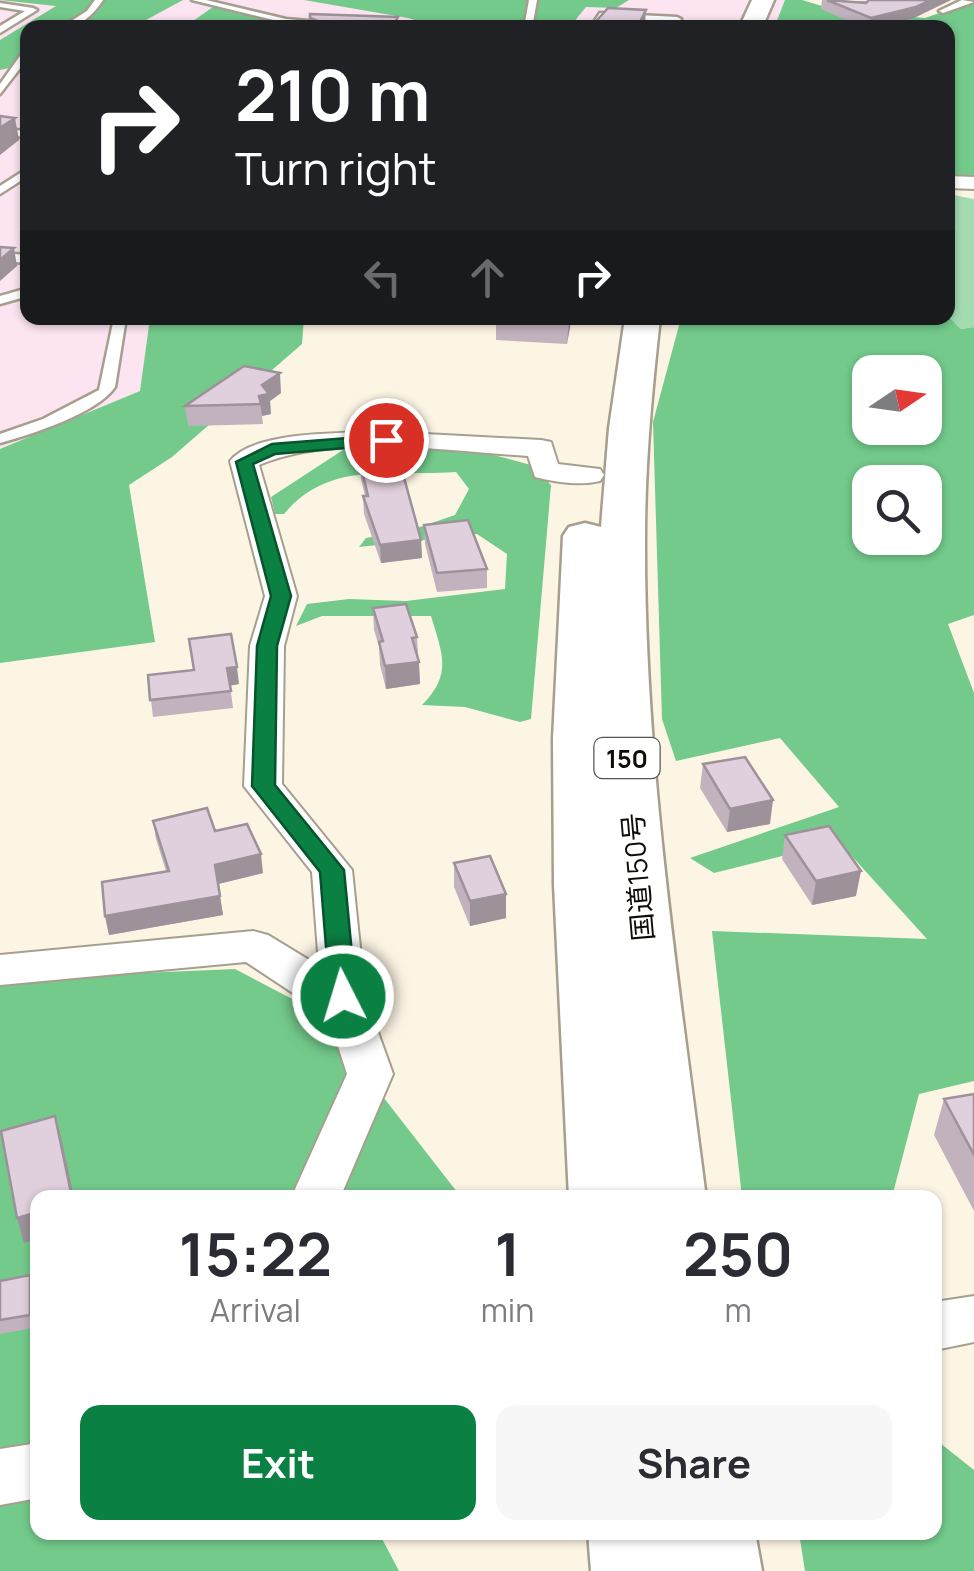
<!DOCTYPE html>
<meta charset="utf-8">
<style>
body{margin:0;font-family:Manrope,"Noto Sans JP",sans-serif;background:#f7f7f7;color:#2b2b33;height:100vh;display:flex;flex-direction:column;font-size:38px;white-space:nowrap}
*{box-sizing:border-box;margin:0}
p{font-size:32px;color:#7c7c81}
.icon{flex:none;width:55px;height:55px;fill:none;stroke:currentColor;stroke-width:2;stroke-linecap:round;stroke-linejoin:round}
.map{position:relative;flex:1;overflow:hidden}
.panel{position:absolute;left:30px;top:1190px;width:912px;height:350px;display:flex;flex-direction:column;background:#fff;border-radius:20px;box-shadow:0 2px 8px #0004}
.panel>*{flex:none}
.top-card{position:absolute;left:20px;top:20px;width:935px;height:305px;border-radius:20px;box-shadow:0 2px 8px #0004;background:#202124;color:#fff;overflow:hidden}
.needle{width:65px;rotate:77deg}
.controls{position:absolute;left:852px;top:355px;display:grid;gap:20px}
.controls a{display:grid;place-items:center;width:90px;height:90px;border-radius:20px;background:#fff;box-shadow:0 2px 8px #0004;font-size:50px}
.pin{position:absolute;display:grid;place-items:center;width:85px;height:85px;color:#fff;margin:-42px;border:5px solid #fff;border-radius:50%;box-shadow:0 2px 10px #0007}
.me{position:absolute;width:110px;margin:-55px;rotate:355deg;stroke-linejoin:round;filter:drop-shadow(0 0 8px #0008)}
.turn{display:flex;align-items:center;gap:35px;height:210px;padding:0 50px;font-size:45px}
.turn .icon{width:130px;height:130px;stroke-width:2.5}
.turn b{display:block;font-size:70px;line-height:85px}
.lanes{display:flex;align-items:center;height:95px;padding:0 50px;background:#0003;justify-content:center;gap:50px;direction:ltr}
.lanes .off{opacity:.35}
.eta{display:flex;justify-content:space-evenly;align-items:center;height:170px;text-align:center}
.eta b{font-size:60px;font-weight:700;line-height:70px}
.button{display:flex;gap:20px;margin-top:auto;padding:20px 50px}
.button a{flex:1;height:115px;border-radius:20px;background:#0b8043;color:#fff;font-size:40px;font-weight:700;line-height:115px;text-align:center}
.button a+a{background:#f7f7f7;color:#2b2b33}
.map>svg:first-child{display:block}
.industrial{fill:#fce4f0}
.green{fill:#a4dcb1}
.forest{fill:#73ca8b;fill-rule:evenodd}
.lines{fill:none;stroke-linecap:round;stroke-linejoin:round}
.lane-casing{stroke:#a69f8f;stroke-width:5}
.street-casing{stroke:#a69f8f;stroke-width:4}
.highway-casing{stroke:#a69f8f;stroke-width:5}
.lane{fill:#fff;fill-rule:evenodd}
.street{fill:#fff;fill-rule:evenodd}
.highway{fill:#fff;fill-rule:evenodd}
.wall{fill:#c1b2bd}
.shaded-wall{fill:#9d919a}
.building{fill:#e0cfdc;stroke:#9d919a;stroke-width:2.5}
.route{fill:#0b8043;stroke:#07532c;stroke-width:2.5}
.labels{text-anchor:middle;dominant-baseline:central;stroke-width:8;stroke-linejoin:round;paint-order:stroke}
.shield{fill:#fff;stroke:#575551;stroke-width:2.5}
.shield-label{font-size:25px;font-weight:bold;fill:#0f0c07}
.street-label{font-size:28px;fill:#0f0c07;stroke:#fff}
</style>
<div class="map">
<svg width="974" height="1571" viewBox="0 0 974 1571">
<rect width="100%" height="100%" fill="#fdf5e4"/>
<path class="industrial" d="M0,0H785L774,28H28V318H150L140,391L0,449Z"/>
<path class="green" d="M948,194L974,199V327L961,329L948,316Z"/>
<path class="forest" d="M0,0H183L133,27L28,28L27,64L0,70V40L56,6Z
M304,0H629L616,8L586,7L569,28L439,27L408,18Z
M785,0H802L849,14V22L864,27L774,28Z
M974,1V181L948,180V28L906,27L909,24L861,13L925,18Z
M213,7L312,27L183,28Z
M948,316L961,329L974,327V615L948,624L974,693V1081L919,1094L892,1197H742L712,931L927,939L839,842L714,873L690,858L839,807L780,738L676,761L662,719L653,422L681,318ZM870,372H925V428H870ZM870,482H925V538H870Z
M150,318H304L302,344L172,457L129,485L155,642L0,663V449L140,391Z
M411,448L494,455L531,465L551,485L531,719L520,722L465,707L422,705C453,674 442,653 431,616H322L296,626L307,604L349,599L406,601L505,589L507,554L477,534L359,547L366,538L414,529L455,515L469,489L456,472C392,477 329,459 284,514H275L271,497L343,450Z
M235,969L317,1012L461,1197L38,1198V1532L379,1533L399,1571H0V979Z
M935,1439L974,1470V1571H805L799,1533L935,1532Z"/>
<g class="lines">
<g class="lane-casing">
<path id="lane" d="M95,0H103C93,15 80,28 60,28L87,11Z
M192,0H206L286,19L340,24L336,26L286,23Z
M529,0H537L532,28H524Z
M962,0L974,2L943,13L939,11Z
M0,3L33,8L37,10L0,33V26L25,11L0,7Z
M600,13L677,17L681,19L676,28H668L672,21L605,18L599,28H590Z
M367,23L414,25L418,28L370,27Z
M25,49H28V58L0,94V84Z
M0,129L28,131V137L0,135Z
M28,168V176L0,194V186Z
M0,253L28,255V263L0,261Z
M28,288V296L0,304V296Z
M114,318H126L115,387C98,413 30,435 0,443V434L43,419L99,390Z"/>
</g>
<g class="street-casing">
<path id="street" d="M948,176L974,177V189L948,188Z
M387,432L541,440L551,442L558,464L600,469L604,475L600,481C580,486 555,482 535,477L528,456C448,451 333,433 259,465L297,596L284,646L282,784L352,870L365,996L393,1074L340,1198H291L347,1074L325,1006L296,995L246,962L0,985V955L253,931L268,935L319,966L312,872L244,786L250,646L265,596L230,461C254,430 349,433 387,432Z
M974,1296V1342L935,1350V1302Z
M38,1443V1498L0,1505V1449Z"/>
</g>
<g class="highway-casing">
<path id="highway" d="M752,0H774L762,28H739Z
M625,318H660C652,391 645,464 645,538C644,759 678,979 706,1198H569L554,885L553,739L563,536L569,527L585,523L601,527L609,428Z
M588,1532H755L762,1571H591Z"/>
</g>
<use href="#lane" class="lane"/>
<use href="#street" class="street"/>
<use href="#highway" class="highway"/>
</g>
<path class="wall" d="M822,0L851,1L951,0L914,18L878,28H864L821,9Z
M310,18L398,28H310Z
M496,318H571L567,344L496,340Z
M281,393L270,401L271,414L262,416L263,424L188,426L185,406Z
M360,462L421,540L422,558L381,563L364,514L363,496H365L361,479Z
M424,525L487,569V588L437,592L425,544Z
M373,608L417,637L420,684L386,689L380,665L379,646L374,630Z
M148,675L239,684L230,685L233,708L153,717Z
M703,764L770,824L727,832L700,788Z
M153,821L215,831L263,873L218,884L223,915L109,935L105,916L166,871L156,839Z
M785,835L856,896L812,905L782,859Z
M454,863L506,918L470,926L454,887Z
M974,1094V1211L934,1135L944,1099Z
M0,1281L34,1288V1328L0,1334Z"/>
<path class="shaded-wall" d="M931,0H951L914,18L878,28H870L871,18Z
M646,10L645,24L643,28H637Z
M15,118L19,140L0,155V128Z
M14,248L17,266L0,281V260Z
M569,318H571L570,328L567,344Z
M280,373L281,393L270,401L271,414L262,416L259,396L262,385Z
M421,540L422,558L381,563L380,545Z
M419,662L420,684L386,689L385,666Z
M237,667L239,684L229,686L227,668Z
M773,800L770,824L727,832L730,809Z
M261,854L263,873L218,884L215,865Z
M861,871L856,896L812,905L816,881Z
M506,894V918L470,926V901Z
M220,896L223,915L109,935L105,916Z
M55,1116L62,1141L74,1198H72Z
M38,1212V1239L24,1243L17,1218Z
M30,1275L34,1288V1328L30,1315Z"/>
<path class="building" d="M827,0L866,3L869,0H931L916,7L871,18Z
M608,8L646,10L637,28H590Z
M310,14L398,17L392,28H336L310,18Z
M0,116L15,118L0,128Z
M0,247L14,248L0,260Z
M496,318H569L568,322Z
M244,366L280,373L262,385L269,394L259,396L261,404L185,406Z
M399,459L421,540L380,545L363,496H368L360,462Z
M468,520L487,569L437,573L424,525Z
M406,604L417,637L412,638L419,662L385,666L379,642L383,641L373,608Z
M231,634L237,667L227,668L231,691L150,700L148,675L194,670L189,639Z
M745,757L773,800L730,809L703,764Z
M207,808L215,831L247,824L261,854L215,865L220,896L105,916L102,882L169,871L153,821Z
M829,826L861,871L816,881L785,835Z
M490,856L506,894L470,901L454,863Z
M974,1094V1155L944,1099Z
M55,1116L72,1198H38V1212L17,1218L1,1131Z
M30,1275V1315L0,1320V1281Z"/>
<path class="route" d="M386,435L395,440L392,444L275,454L253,464L291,596L277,646L275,785L344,870L356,996L353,1002H334L330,996L320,872L252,786L257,646L271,596L236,462L272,444Z"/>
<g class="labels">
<rect class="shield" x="594.5" y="738" width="65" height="40" rx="8"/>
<g class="shield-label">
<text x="627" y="758">150</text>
</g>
<g class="street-label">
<text transform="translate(637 877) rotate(-95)">国道150号</text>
</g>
</g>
</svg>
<div class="controls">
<a><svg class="needle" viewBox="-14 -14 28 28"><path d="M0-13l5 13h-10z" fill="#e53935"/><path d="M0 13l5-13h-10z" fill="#7c7c81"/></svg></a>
<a><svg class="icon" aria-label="search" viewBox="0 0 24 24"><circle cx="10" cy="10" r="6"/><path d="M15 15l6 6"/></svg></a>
</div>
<div class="pin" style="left:386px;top:440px;background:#d93025"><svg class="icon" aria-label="arrive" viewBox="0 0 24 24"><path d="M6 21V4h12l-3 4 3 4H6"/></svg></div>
<svg class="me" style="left:343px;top:996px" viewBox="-20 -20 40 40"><circle r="17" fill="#0b8043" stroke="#fff" stroke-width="3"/><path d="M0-11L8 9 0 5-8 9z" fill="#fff"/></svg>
<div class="top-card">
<div class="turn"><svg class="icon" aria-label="right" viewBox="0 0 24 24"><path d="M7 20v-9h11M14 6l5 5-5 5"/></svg><div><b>210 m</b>Turn right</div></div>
<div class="lanes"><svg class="icon off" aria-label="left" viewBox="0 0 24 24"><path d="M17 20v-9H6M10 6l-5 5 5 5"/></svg><svg class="icon off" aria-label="ahead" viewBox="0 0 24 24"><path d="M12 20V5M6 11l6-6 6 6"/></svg><svg class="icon" aria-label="right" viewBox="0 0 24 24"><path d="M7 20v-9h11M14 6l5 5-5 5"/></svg></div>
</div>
<section class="panel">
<div class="eta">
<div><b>15:22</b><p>Arrival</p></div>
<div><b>1</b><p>min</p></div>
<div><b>250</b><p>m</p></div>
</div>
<div class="button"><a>Exit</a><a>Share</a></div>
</section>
</div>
